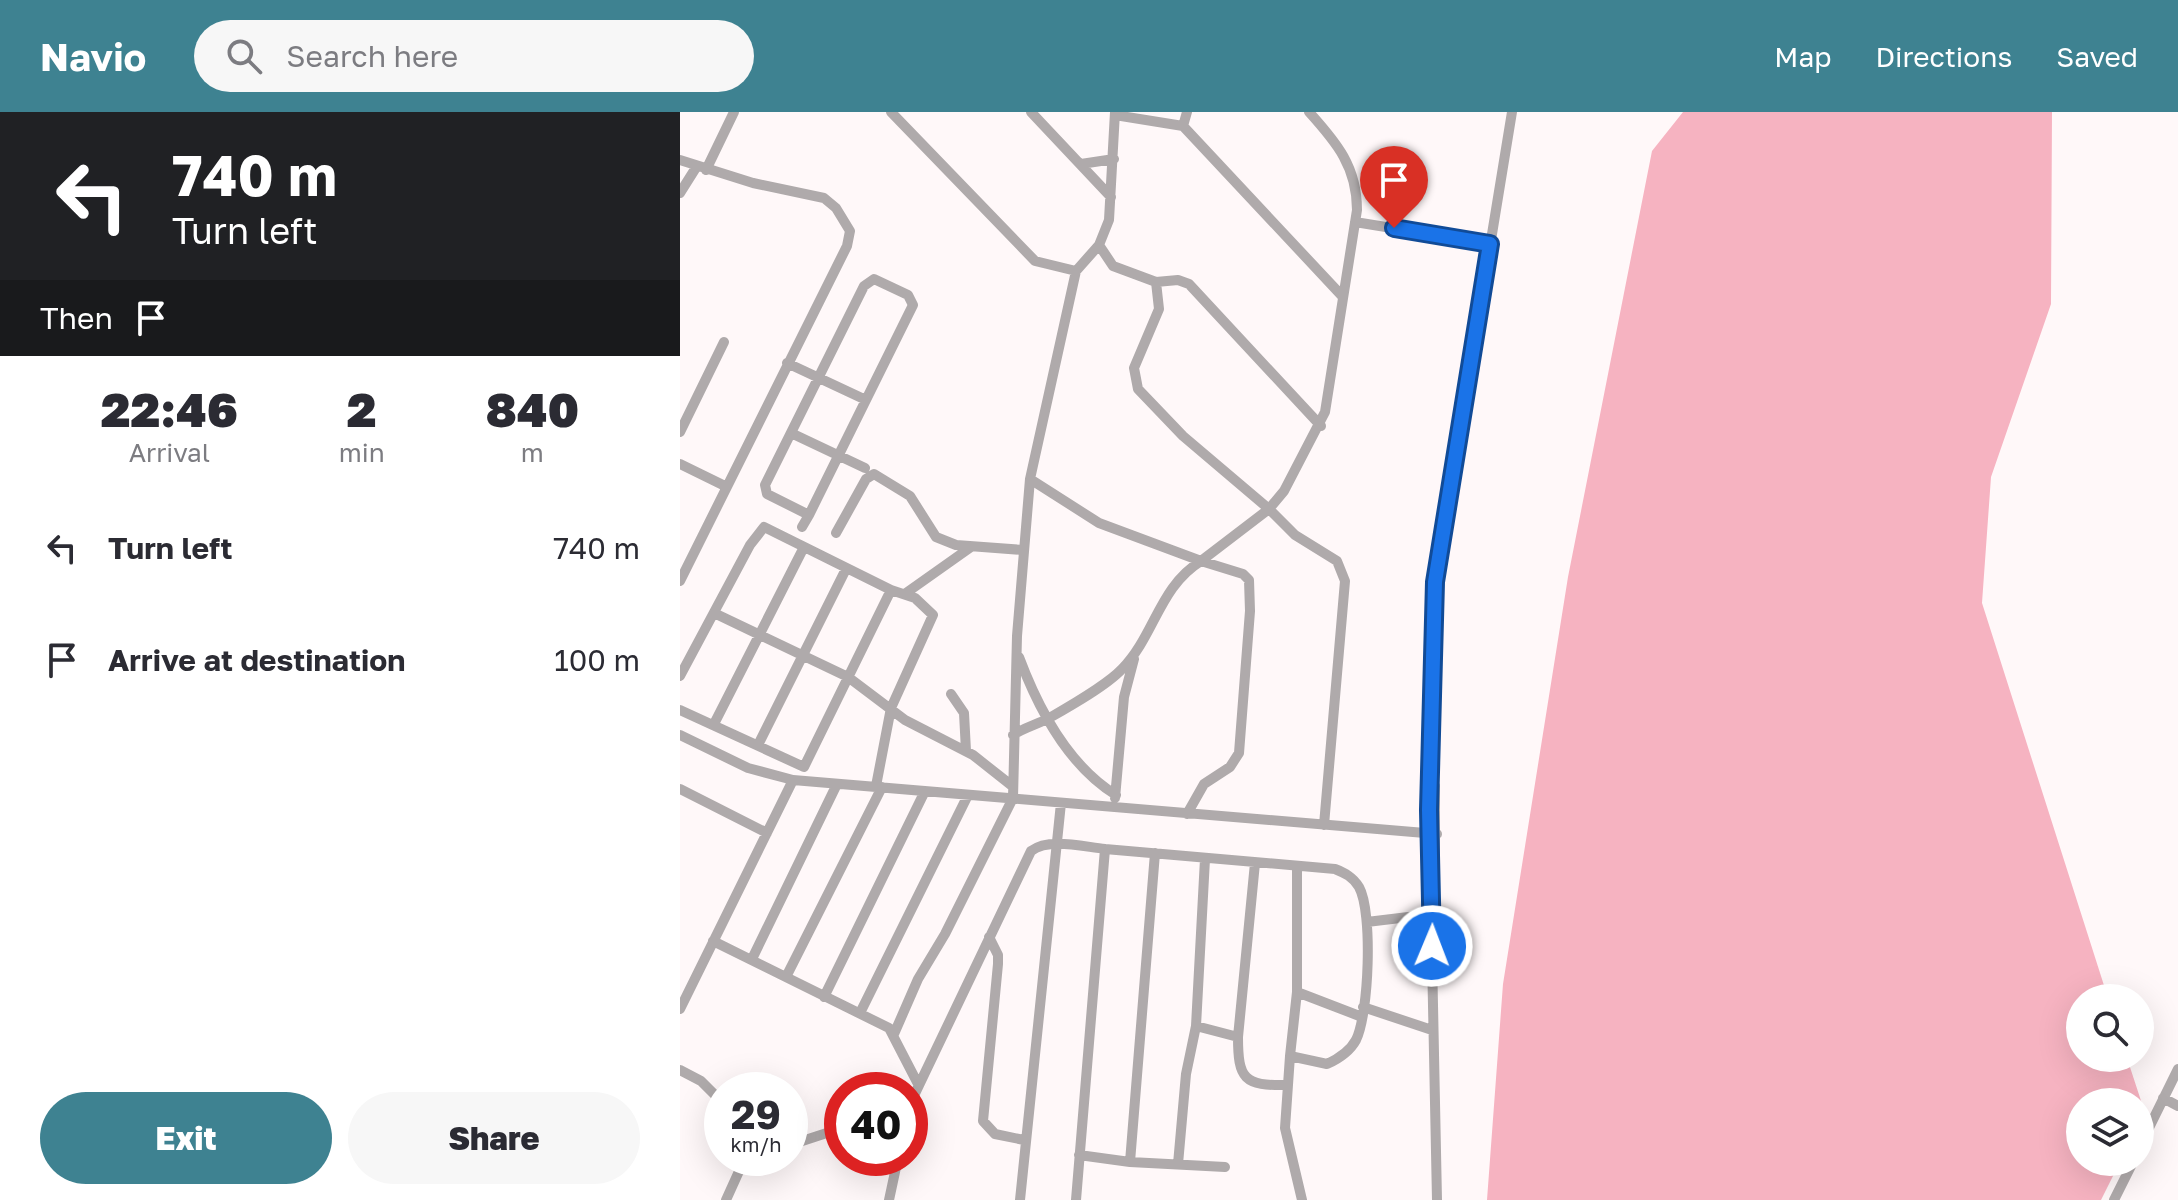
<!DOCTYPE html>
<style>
body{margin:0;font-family:"Golos Text",sans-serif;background:#f7f7f7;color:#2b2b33;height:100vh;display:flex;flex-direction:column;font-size:30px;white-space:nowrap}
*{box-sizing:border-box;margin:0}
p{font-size:26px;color:#7c7c81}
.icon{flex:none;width:44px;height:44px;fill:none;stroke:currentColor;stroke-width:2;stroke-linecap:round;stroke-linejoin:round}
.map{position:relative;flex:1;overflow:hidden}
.panel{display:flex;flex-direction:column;background:#fff;width:680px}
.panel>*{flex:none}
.hud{background:#202124;color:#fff;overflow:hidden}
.fabs{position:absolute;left:1386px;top:872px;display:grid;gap:16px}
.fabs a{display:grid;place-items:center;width:88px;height:88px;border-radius:50%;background:#fff;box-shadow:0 8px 32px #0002;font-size:40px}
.speed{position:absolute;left:24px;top:960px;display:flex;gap:16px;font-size:40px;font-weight:700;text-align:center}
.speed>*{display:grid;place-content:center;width:104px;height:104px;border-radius:50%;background:#fff;box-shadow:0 8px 32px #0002;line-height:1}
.speed small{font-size:20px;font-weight:400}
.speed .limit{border:12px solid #d22;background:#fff;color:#111}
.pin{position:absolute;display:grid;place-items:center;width:68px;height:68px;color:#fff;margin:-82px -34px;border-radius:50% 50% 50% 0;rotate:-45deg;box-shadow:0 0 8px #0007}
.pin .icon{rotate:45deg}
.me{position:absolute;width:88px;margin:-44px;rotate:1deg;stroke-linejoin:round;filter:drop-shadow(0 0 6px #0008)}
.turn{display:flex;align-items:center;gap:28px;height:168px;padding:0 40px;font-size:36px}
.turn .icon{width:104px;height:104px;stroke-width:2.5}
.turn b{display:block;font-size:56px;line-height:68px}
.then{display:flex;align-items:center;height:76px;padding:0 40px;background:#0003;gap:16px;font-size:30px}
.eta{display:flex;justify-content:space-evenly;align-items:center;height:136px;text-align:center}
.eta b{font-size:48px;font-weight:800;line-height:56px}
.cta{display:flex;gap:16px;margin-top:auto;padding:16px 40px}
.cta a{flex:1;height:92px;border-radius:48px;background:#3e8291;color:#fff;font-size:32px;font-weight:800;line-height:92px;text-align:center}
.cta a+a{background:#f7f7f7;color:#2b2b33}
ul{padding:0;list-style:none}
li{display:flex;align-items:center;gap:24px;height:112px;padding:0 40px}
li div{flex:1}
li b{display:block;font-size:30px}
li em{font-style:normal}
header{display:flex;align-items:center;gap:48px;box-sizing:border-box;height:112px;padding:0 40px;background:#3e8291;color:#fff}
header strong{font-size:38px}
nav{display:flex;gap:44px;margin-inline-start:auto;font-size:28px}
.search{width:560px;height:72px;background:#f7f7f7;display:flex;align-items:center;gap:20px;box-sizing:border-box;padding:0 28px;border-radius:44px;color:#7c7c81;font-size:30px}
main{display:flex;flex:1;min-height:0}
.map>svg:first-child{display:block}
.green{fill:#f6b3c1}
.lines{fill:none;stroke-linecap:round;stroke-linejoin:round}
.minor{stroke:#afaaab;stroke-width:10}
.route-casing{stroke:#114b97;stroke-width:20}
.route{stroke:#1a73e8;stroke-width:14}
</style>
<header>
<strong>Navio</strong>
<div class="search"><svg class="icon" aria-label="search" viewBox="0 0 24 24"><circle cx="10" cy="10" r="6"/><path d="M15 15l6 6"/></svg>Search here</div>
<nav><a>Map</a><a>Directions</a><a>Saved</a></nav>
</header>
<main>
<section class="panel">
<div class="hud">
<div class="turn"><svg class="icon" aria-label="left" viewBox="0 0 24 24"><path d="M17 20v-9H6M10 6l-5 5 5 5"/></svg><div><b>740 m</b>Turn left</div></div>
<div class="then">Then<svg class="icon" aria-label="arrive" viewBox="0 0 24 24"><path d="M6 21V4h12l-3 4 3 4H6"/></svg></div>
</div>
<div class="eta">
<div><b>22:46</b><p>Arrival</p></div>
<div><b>2</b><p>min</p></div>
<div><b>840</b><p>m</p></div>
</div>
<ul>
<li><svg class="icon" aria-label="left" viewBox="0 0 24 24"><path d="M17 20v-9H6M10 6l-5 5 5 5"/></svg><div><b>Turn left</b></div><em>740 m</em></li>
<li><svg class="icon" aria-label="arrive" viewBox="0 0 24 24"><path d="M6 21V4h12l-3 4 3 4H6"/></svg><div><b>Arrive at destination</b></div><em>100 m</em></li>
</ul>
<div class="cta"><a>Exit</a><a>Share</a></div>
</section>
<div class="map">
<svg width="1498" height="1088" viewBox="0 0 1498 1088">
<rect width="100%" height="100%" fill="#fff8f9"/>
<path class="green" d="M1003,0H1372L1371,192L1311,365L1302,491L1428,886H1400V946H1447L1465,1001L1460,1010V990H1400V1050H1440L1421,1088H807L823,872L888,465L972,39Z"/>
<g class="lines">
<path class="minor" d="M211,0L355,149L396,159
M351,0L431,85
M507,0L503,14L663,185
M435,3L503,14
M0,48L73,71L144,86L156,96L170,119L167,134L0,469
M401,52L434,47
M26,58L54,0
M0,81L17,54
M675,110L810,132
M419,133L433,154L476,170L479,197L454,256L458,277L503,324L589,397L604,379L645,300L677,98C677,55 657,31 629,0
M476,170L498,168L509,172L641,314
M107,251L186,288
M0,320L44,230
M111,321L185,356
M0,352L45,374
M350,367L419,411L521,449L589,397L615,423L657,449L665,469L644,713
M122,415L129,403L233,193L228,183L194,167L184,174L85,373L87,382L129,403
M156,421L186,367L194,362L230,384L256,425L276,433L343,438
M226,481L291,435
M34,501L168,565L225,608L293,643L331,673
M339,545C358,596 389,654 436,683
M0,564L70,433L84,415L211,478L124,655L0,598
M271,582L284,601L286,639
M34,612L124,435
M0,623L68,656L113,668L757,722
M333,623C345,615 359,612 371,605C392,593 427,573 442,557C475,523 479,475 521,449L563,462L569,468L570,499L559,641L550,655L524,672L507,702
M78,633L166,457
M196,674L211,596L253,503L235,486L211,478
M755,674V758
M0,677L87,721
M435,686L444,585L454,547
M425,737L655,757C665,761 673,765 679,775C693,800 689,902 676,928C670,939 658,947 647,952L610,944L605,1016L622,1088
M525,747L516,914L558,925L575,751
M617,754V880L682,905
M687,810L753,802
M309,825L318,843V852L303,1009L315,1022L344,1028
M33,829L209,916L238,972
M72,847L157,672
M106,865L202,675
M144,885L245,679
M683,895L752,918
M0,897L113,668
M180,901L288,683
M214,922L238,867L265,822L333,686L337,524L350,367L396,159L419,133L429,108L435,0
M558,925C558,967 564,974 607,973
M610,944L617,880
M0,958L21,969L42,990
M1483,986L1498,994
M230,992L351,739C369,725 404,735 425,737L396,1088
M110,1033L162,1016
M1460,1034L1498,957
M399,1043L450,1050L475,741
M450,1050L545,1055
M498,1052L506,962L516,914
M46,1088L65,1046
M209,1088L218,1046
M340,1088L381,691
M757,1088L749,698L755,470L832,0
M1434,1088L1453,1050"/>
</g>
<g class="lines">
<g class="route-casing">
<path id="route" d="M714,116L810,132L755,470L749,698L752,834"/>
</g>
<use href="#route" class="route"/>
</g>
</svg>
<div class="fabs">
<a><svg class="icon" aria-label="search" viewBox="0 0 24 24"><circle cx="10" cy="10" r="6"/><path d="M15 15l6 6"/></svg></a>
<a><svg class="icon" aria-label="layers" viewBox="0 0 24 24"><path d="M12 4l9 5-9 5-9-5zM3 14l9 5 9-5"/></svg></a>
</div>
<div class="speed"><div>29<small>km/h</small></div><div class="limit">40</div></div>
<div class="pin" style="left:714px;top:116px;background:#d93025"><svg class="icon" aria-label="arrive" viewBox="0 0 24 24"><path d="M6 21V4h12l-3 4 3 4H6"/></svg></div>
<svg class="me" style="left:752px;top:834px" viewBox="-20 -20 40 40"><circle r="17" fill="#1a73e8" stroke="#fff" stroke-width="3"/><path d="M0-11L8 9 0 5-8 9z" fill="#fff"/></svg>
</div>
</main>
